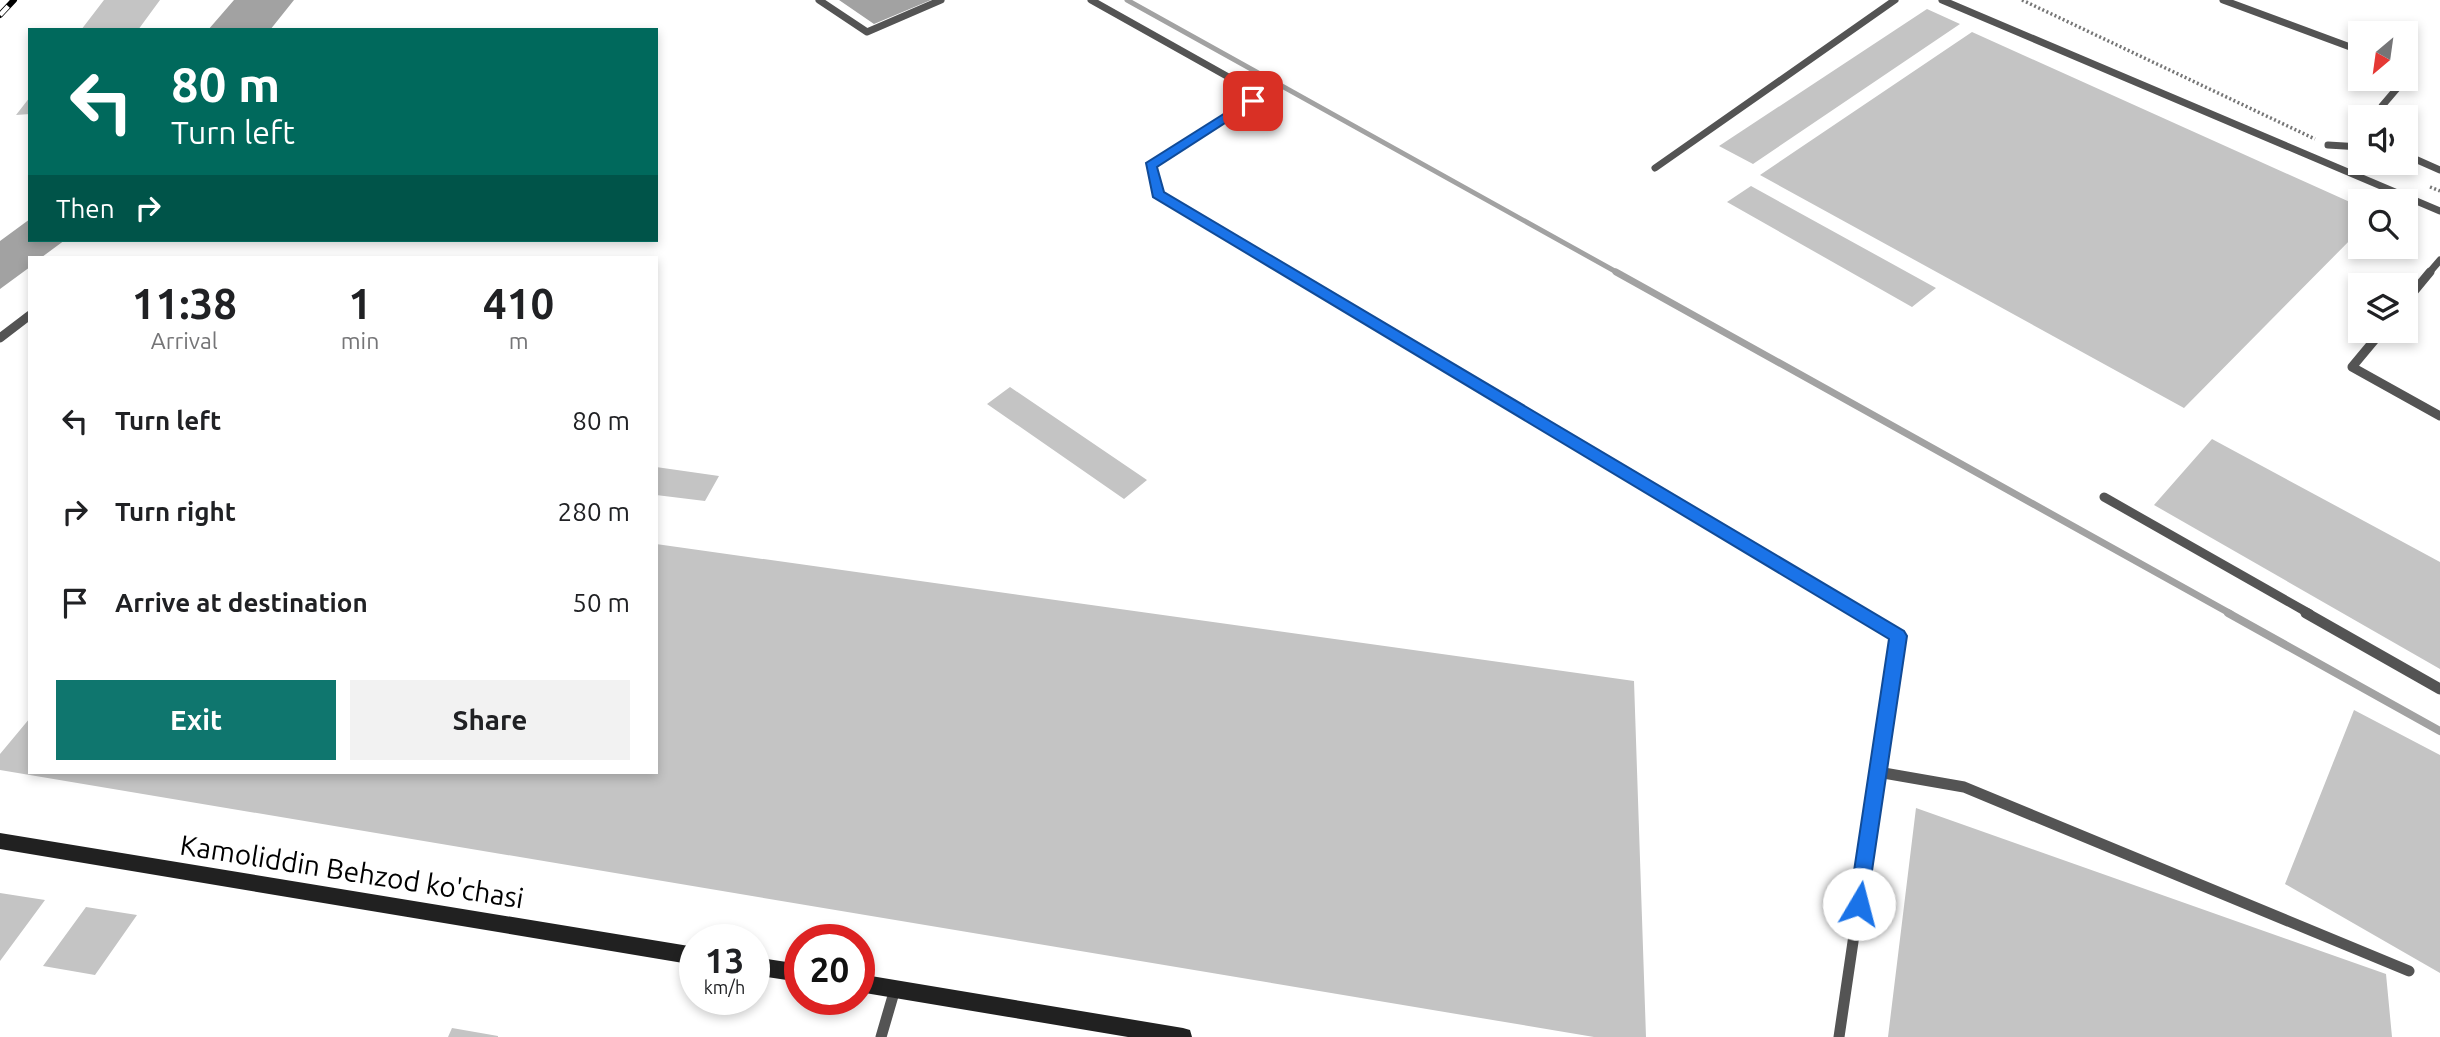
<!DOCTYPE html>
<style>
body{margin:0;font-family:Ubuntu,sans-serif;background:#f2f2f2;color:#202124;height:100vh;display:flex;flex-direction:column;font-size:26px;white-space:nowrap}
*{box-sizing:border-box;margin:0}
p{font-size:23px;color:#757577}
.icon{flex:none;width:38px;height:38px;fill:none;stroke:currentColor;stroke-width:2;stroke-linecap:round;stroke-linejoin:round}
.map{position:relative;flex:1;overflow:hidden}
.drawer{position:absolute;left:28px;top:256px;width:630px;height:518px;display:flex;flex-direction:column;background:#fff;border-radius:0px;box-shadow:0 4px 10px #0003}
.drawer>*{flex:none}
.top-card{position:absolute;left:28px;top:28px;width:630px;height:214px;border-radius:0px;box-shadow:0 4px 10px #0003;background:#00695c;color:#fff;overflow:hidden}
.needle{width:46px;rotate:209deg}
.buttons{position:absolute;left:2348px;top:21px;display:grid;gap:14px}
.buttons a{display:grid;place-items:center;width:70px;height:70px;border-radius:0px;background:#fff;box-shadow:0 4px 10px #0003;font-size:35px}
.speed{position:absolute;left:679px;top:924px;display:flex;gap:14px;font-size:35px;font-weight:700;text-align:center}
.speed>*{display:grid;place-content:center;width:91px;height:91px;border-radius:50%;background:#fff;box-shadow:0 4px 10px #0003;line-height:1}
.speed small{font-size:18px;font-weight:400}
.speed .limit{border:10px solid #d22;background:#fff;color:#111}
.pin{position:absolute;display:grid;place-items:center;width:60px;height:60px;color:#fff;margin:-30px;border-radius:14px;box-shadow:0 4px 10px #0006}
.me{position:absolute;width:77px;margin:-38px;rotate:8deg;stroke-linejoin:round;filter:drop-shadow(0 0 5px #0008)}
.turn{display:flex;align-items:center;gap:24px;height:147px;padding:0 28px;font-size:32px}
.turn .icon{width:91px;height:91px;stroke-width:2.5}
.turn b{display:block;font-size:49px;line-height:60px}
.then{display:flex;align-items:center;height:66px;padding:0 28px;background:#0003;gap:14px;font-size:26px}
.eta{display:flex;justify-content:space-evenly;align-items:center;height:119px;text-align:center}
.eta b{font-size:42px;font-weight:700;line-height:49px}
.primary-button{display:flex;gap:14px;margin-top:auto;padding:14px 28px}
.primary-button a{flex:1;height:80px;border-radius:0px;background:#0f766e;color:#fff;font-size:28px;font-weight:700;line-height:80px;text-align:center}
.primary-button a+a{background:#f2f2f2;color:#202124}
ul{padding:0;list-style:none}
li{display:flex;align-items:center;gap:21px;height:91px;padding:0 28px}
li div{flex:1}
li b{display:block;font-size:26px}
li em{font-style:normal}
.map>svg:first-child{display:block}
.water{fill:#a2a2a2}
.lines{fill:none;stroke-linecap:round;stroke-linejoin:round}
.stream-far2{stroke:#a2a2a2;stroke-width:5}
.stream-far1{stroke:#a2a2a2;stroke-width:7}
.stream{stroke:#a2a2a2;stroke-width:8}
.building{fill:#c4c4c4}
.path{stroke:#767676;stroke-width:3.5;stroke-dasharray:2 2.5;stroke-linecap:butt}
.service-far2{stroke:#545454;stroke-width:7}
.service-far1{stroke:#545454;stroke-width:9}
.service{stroke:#545454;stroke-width:11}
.secondary{fill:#212121;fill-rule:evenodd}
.rail-casing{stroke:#000;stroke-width:6}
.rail{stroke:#fff;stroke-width:4.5;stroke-dasharray:12;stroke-linecap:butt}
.route{fill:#1a73e8;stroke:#114b97;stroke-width:2}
.labels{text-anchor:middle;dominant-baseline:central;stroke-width:7;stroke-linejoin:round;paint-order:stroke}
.near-street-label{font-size:28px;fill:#000;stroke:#fff}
</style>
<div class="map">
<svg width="2440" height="1037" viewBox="0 0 2440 1037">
<rect width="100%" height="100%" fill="#fff"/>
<path class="water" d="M234,0H294L270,30H208Z
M839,0H931L874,24Z
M30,219V240H65L42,257H30V267L0,289V241Z"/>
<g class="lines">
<path class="stream-far2" d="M1127,0L1620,274"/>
<path class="stream-far1" d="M1616,272L2231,614"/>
<path class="stream" d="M2228,613L2440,731"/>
</g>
<path class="building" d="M104,0H160L138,30H81Z
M1927,9L1960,24L1753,164L1719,146Z
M1972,32L2361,207V229L2184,408L1760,175Z
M30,97V114L16,115Z
M1751,186L1936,288L1912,307L1727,202Z
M1010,387L1147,480L1124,499L987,404Z
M2212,439L2440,562V669L2154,505Z
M656,467L719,476L705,501L656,495Z
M656,544L1634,681L1646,1037H1594L0,770V754L30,718V772H656Z
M2354,710L2440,755V973L2285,884Z
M1916,808L2386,974L2392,1037H1888Z
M0,893L45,900L0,961Z
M86,907L137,915L95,975L43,966Z
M452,1028L498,1036V1037H448Z"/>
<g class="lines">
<path class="path" d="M2022,0L2315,139
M2430,187L2440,191"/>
<path class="service-far2" d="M819,0L867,32L941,0
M1091,0L1248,88L1253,101L1150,166L1158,194L1292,274
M1942,0L2440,211
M2223,0L2361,51
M2384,117L2382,106L2405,79
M2328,145L2361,147
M2406,155L2440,170
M1655,168L1895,0
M2428,274L2440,260"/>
<path class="service-far1" d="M1289,272L1862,614
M2406,301L2430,272
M2382,331L2352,367L2440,416
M0,338L30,315
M2104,497L2310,614"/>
<path class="service" d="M2306,613L2440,689
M1878,772L1964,787L2409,971
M881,1037L895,989
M1839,1037L1898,636L1859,613"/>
<path class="secondary" d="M0,833L695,947V965L0,849Z
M754,957L800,964V982L754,975Z
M859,974L1183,1028L1190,1030L1192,1037H1128L859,992Z"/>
<g class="rail-casing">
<path id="rail" d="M0,15L14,0"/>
</g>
<use href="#rail" class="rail"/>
</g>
<path class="route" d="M1249,98L1259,101L1157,167L1164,192L1904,631L1907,636L1866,911L1859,914L1852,911L1849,904L1889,639L1153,197L1146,163Z"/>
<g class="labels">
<g class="near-street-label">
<text transform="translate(352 871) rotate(9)">Kamoliddin Behzod ko'chasi</text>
</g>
</g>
</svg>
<div class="buttons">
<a><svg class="needle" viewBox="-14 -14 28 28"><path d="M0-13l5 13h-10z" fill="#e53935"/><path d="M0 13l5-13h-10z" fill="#757577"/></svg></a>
<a><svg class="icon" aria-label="sound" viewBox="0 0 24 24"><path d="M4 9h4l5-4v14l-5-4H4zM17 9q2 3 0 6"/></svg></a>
<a><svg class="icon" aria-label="search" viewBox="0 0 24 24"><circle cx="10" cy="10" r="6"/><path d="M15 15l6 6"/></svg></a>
<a><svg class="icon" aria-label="layers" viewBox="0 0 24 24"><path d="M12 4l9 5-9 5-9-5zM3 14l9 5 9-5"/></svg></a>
</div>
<div class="speed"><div>13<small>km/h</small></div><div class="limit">20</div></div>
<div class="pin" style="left:1253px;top:101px;background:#d93025"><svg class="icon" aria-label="arrive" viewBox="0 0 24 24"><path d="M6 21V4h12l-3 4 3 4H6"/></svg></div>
<svg class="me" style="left:1859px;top:904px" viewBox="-20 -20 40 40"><circle r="19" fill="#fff"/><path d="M0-13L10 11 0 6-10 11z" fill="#1a73e8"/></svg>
<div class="top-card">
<div class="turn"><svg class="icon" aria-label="left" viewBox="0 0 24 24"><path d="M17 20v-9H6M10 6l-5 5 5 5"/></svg><div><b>80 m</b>Turn left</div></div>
<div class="then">Then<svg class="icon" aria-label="right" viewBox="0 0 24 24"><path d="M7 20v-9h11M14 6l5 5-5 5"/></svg></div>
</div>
<section class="drawer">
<div class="eta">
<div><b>11:38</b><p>Arrival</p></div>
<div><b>1</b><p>min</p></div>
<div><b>410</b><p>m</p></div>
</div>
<ul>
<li><svg class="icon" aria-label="left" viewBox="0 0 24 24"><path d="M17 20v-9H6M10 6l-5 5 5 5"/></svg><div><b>Turn left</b></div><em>80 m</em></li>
<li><svg class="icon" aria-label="right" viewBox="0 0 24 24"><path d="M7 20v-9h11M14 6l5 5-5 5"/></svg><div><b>Turn right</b></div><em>280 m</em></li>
<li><svg class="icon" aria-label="arrive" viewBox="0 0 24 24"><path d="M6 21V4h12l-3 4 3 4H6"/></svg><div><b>Arrive at destination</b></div><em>50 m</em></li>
</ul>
<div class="primary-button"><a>Exit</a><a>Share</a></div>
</section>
</div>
